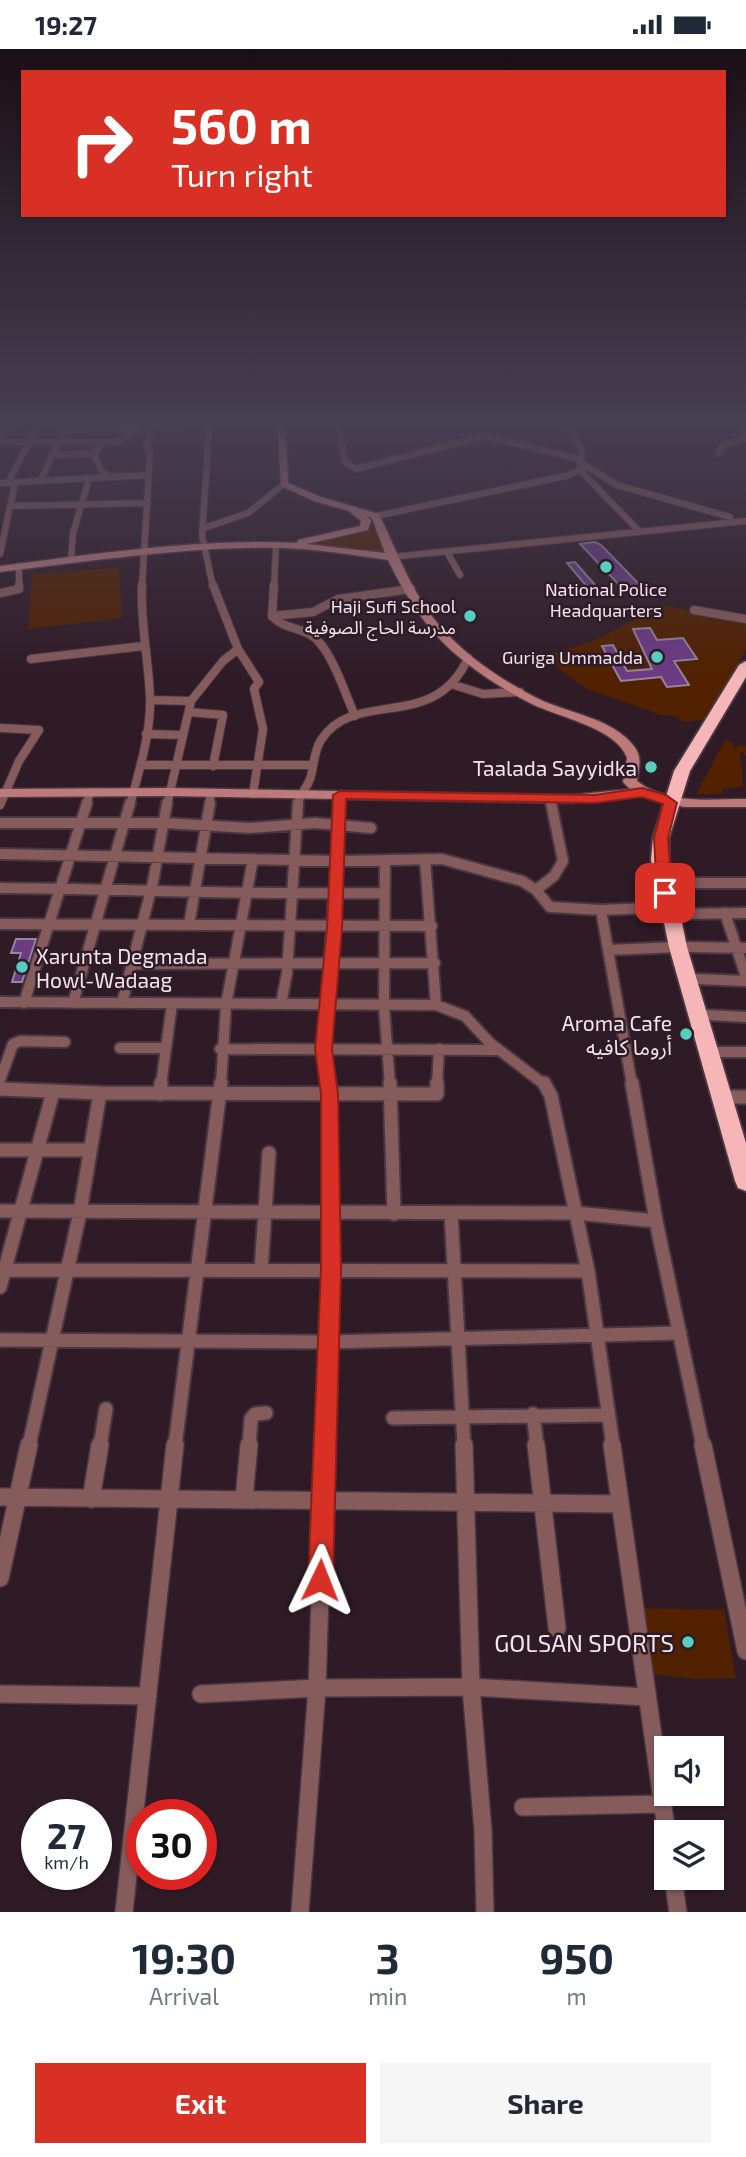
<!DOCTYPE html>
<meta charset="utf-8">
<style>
body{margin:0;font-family:"Exo 2","Noto Sans Arabic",sans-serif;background:#f6f6f7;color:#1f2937;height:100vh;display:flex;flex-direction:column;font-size:26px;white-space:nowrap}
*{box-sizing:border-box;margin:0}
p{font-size:23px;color:#747a83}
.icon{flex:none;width:38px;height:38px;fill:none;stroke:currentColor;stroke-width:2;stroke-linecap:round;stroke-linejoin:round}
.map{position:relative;height:1863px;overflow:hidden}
.drawer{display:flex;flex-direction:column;background:#fff;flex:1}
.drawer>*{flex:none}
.hud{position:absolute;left:21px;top:21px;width:705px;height:147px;border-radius:0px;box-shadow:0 2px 5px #0004;background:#d93025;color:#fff;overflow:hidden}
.tools{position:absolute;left:654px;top:1687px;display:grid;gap:14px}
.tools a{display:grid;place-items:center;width:70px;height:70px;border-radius:0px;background:#fff;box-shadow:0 2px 5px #0004;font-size:35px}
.speed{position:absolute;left:21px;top:1750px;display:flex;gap:14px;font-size:35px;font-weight:700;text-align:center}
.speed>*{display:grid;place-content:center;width:91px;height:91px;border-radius:50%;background:#fff;box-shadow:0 2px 5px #0004;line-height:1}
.speed small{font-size:18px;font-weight:400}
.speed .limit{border:10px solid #d22;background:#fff;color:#111}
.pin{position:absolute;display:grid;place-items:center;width:60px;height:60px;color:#fff;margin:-30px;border-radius:14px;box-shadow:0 4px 10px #0006}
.me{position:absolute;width:77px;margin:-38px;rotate:2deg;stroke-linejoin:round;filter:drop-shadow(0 0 5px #0008)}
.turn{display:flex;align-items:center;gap:24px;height:147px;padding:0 35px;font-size:32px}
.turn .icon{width:91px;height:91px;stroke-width:2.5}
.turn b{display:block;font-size:49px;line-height:60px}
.eta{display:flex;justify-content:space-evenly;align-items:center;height:119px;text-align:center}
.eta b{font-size:42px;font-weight:700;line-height:49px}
.button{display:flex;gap:14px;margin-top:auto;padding:14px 35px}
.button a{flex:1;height:80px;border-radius:0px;background:#d93025;color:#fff;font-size:28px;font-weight:700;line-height:80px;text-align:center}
.button a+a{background:#f6f6f7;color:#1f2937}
.status{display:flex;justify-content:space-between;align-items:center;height:49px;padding:0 35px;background:#fff;direction:ltr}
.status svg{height:19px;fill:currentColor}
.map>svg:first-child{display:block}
.green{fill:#512100}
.building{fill:#6c3b84;stroke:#94869c;stroke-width:2}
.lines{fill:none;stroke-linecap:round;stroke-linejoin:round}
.street-far4-casing{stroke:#4a3742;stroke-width:8}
.street-far3-casing{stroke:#4a3742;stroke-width:10}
.street-far2-casing{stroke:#4a3742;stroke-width:14}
.street-far1-casing{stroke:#4a3742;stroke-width:17}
.street-casing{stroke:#4a3742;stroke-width:20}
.secondary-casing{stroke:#4a3742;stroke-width:3}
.highway-casing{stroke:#4a3742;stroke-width:4}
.street-far4{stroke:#855b5b;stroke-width:6}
.street-far3{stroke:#855b5b;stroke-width:8}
.street-far2{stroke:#855b5b;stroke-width:10}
.street-far1{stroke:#855b5b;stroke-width:13}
.street{stroke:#855b5b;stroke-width:17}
.secondary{fill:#bd7a7b;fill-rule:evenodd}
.highway{fill:#f6b6b7;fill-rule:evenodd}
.route{fill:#d93025;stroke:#8d1f18;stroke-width:2}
.poi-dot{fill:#57cec1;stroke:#2f1b26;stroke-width:2.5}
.labels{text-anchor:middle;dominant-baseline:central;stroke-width:5;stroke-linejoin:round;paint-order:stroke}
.far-poi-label{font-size:18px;fill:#f2e4eb;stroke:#2f1b26;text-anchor:end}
.poi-label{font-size:21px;fill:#f2e4eb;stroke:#2f1b26;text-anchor:end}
.near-poi-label{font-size:24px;fill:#f2e4eb;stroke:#2f1b26;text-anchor:end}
</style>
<div class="status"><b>19:27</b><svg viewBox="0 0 49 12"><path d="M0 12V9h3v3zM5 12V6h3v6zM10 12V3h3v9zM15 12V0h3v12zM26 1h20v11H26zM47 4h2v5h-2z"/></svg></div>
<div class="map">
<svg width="746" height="1863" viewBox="0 0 746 1863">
<rect width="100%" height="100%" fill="#2f1b26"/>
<path class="green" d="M372,475L387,505L296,494L360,483Z
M119,518L122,569L28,580L32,526Z
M664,556L746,573V600L708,670L683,673L675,667L661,666L585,639L542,607L591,593Z
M725,691L731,693L736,701L738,696L746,697V707L740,702L743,738L722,740V745H696Z
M642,1559L724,1561L736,1629L694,1630L651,1625Z"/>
<path class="building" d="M595,493L601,496L641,537L623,540L580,495Z
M575,513L588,528L604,546L595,547L567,514Z
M650,579L657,591L683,589L697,610L674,612L689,636L667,638L661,628L621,632L602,597L613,596L627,622L652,620L633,580Z
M16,890H36L22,933H12L21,904H11Z"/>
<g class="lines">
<g class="street-far4-casing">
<path id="street-far4" d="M210,369L202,486L213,538
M337,369L345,413L356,420L485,387L579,410
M563,369L582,401L580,413L617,436L730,468
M647,369H669
M739,369L746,386
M68,370L123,369L122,377H138
M62,381L125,379
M0,390L13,369
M0,393H101
M718,404L725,395L746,389
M51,406L94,405
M581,422L638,481
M110,428L101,421L94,405L101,393H118L143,375L211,371
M41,432L69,369
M0,434L148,426
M8,434L41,369
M11,457L148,454
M376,467L570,426L585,417
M204,479L248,464L284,435
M447,503L460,526
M0,505L15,434
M391,508L746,472
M71,511L73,484L89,430
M19,517V538
M142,538L150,406L147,398L153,369
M274,538L276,496"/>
</g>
<g class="street-far3-casing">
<path id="street-far3" d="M213,536L238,600L259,633L254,640L263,680L253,745
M274,536L272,567C282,579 298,578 311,586C331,598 345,645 355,667
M0,544L19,540V536
M694,561L746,570
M272,567L313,563L338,550L411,540
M31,610L143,597
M454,636L483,645L520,643
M150,651L191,652
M189,663L223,666L213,717
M0,679L39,681
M146,685L183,686
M141,716H312
M550,750L551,756
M0,756L19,712L39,681
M86,756L90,743
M130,756C139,722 151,684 150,650C149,611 140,575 142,536
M167,756L191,652L223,612L237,601
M209,756L211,745
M298,756C299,744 308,739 311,727C314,715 314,702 321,691C355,638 434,685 468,609
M340,756V746"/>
</g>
<g class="street-far2-casing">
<path id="street-far2" d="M0,774H164L250,779L315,774L371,779
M0,805L337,812L442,810L522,832L536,841L550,858L601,861L673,858
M425,811L436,956
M385,812L384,958L390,1036
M671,834H746
M0,839C129,840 256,846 385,844
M536,841L554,827L563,812L551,754
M601,861L632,1036
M725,864L746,928
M679,865L746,864
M0,875L432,877
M189,876L210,754
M688,898L746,899
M608,901L678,898
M131,915L435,914
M696,930L746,932
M0,953L436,956L465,967L490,994L545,1036
M24,954L87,754
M73,954L130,754
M122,954L153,833L167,754
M281,955L287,924L298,754
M707,966L746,968
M120,999H166
M220,1000L498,1001
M718,1003H746
M0,1031L13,995L20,992L65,993
M161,1036L172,955
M221,1036L226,956L253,810
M329,1036L324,1000L340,754
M437,1036L439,1000"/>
</g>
<g class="street-far1-casing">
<path id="street-far1" d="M390,1034L394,1165
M544,1034L551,1047L588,1222L613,1397
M632,1034L656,1172L703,1397
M0,1040L100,1044
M160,1045L161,1034
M723,1048H746
M0,1101H88
M0,1162L576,1164L656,1172
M451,1164L464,1397
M0,1221L588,1222
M261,1221L269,1104
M0,1238L53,1043
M0,1291L327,1293L680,1284
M533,1365L537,1397
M393,1369L608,1366
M29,1397L80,1163L100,1044L437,1045V1034
M100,1397L106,1360
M175,1397L221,1034
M249,1397L251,1370L255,1365L266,1364
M325,1397L331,1219L329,1034"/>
</g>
<g class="street-casing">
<path id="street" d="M464,1396L471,1638L483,1782L485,1863
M536,1396L557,1579
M612,1396L667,1786
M703,1396L746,1602
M0,1448L620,1455
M91,1450L100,1396
M244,1450L249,1396
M0,1529L29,1396
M0,1645L148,1647
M201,1645L317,1639L471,1638L646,1648
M523,1758L662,1755
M673,1829L678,1863
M124,1863L175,1396
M300,1863L317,1639L325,1396"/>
</g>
<g class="secondary-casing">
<path id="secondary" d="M277,369H285L288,434L321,448L379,465C400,509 415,554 451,589C477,615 510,636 543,652C573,665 612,670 633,696C643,708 639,718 637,732C668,756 709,750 746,750V758H684L641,747L572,754L169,747L0,748V740L169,739L572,746L630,740L623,733L627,709C617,679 558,668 532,655C508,643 485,629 464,612C429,585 407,550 388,511C353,506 318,500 282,499C187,497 94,512 0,523V517C98,505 197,489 297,494L298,491L360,477L361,472L349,462L314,452L281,437ZM366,467L372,469L385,504L307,495L368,481L371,471Z"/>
</g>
<g class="highway-casing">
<path id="highway" d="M746,612V628L690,722L669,789V811L687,898L746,1094V1142L738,1139L735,1132L669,898L651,811L653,789L674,722L739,616Z"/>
</g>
<use href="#street-far4" class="street-far4"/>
<use href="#street-far3" class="street-far3"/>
<use href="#street-far2" class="street-far2"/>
<use href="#street-far1" class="street-far1"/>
<use href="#street" class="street"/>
<use href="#secondary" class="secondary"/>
<use href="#highway" class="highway"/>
</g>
<linearGradient id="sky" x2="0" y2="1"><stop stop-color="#1a0f15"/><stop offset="0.59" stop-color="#473f52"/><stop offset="1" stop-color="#473f52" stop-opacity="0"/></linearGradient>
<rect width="746" height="630" fill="url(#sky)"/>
<path class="route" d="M642,739L666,746L677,754L668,789L672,844L665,850L657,844L654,789L663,755L642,748L595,754L346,750L342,879L332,1000L338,1045L341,1219L333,1531L329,1540L320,1543L312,1540L308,1531L321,1219V1045L315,1000L327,879L333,746L340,742L595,746Z"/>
<g class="poi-dot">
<circle cx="606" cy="518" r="7"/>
<circle cx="470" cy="567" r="7"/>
<circle cx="657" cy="608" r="7"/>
<circle cx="651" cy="718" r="7"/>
<circle cx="22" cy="918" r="7"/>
<circle cx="686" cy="985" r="7"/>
<circle cx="688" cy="1593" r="7"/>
</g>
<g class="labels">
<g class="far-poi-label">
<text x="606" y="540" text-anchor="middle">National Police<tspan x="606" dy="21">Headquarters</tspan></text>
<text x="456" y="557">Haji Sufi School<tspan x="456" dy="21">مدرسة الحاج الصوفية</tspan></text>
<text x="643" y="608">Guriga Ummadda</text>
</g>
<g class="poi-label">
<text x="637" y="718">Taalada Sayyidka</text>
<text x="36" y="906" text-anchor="start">Xarunta Degmada<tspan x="36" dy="24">Howl-Wadaag</tspan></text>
<text x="672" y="973">Aroma Cafe<tspan x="672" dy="24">أروما كافيه</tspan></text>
</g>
<g class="near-poi-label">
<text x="674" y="1593">GOLSAN SPORTS</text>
</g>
</g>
</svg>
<div class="tools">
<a><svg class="icon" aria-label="sound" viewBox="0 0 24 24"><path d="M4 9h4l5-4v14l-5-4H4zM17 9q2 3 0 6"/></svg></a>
<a><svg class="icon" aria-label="layers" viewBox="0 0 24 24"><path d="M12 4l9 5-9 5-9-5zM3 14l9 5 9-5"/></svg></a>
</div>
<div class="speed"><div>27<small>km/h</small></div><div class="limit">30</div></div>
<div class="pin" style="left:665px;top:844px;background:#d93025"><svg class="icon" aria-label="arrive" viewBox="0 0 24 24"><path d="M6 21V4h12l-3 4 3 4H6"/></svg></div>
<svg class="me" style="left:320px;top:1531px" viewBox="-20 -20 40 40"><path d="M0-17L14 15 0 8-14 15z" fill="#d93025" stroke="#fff" stroke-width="4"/></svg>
<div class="hud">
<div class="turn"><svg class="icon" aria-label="right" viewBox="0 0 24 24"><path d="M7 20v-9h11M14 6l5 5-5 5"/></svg><div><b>560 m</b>Turn right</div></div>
</div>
</div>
<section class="drawer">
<div class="eta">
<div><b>19:30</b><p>Arrival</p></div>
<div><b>3</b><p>min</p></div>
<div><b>950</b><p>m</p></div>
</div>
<div class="button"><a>Exit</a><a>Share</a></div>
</section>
